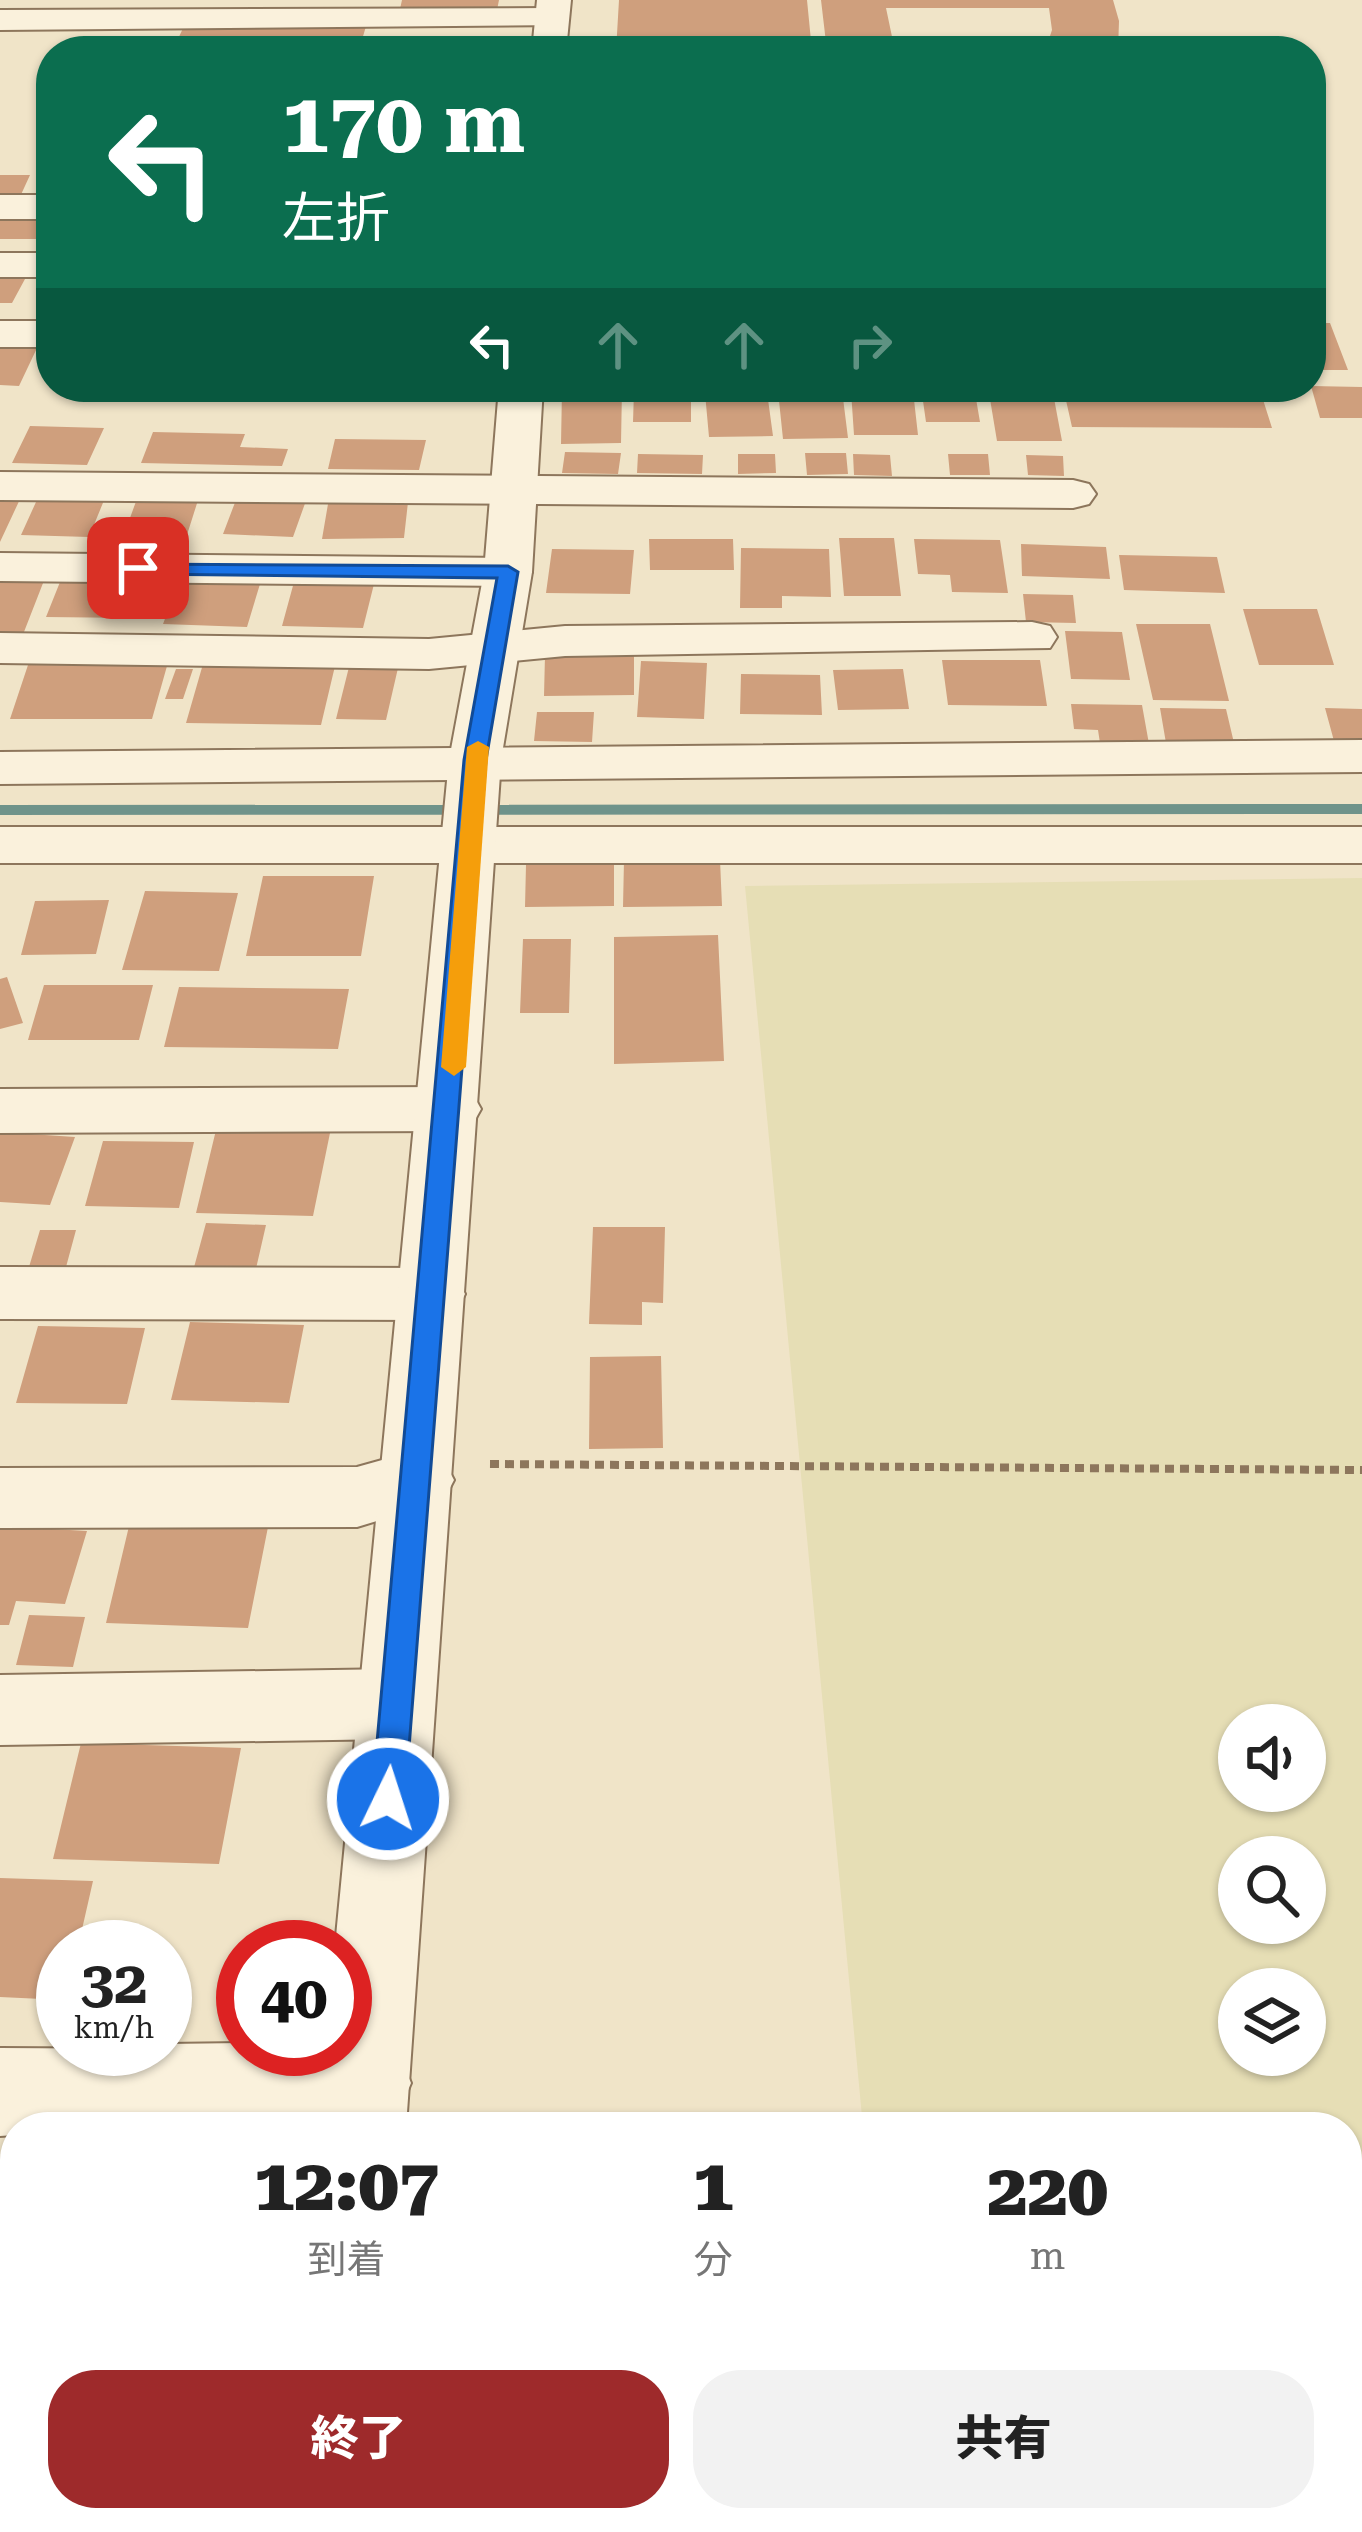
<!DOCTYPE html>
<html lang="ja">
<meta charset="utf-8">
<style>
body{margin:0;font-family:"Roboto Serif","Noto Sans JP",serif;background:#f2f2f2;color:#222;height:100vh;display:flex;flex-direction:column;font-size:45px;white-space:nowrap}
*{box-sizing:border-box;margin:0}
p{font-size:39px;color:#767676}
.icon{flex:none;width:66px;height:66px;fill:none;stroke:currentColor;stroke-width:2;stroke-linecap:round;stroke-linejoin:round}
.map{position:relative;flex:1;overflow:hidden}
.side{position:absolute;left:0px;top:2112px;width:1362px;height:420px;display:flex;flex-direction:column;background:#fff;border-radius:48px 48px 0 0;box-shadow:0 3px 9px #0004}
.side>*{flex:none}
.top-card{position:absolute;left:36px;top:36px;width:1290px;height:366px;border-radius:48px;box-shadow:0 3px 9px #0004;background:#0b6e4f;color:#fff;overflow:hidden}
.buttons{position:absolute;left:1218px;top:1704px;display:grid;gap:24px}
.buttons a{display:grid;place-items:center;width:108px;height:108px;border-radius:50%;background:#fff;box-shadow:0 3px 9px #0004;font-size:60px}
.speed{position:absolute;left:36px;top:1920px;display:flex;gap:24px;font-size:60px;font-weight:700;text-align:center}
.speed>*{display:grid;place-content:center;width:156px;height:156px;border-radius:50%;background:#fff;box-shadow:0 3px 9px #0004;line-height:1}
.speed small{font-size:30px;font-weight:400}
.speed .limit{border:18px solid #d22;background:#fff;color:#111}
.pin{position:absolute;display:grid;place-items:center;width:102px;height:102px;color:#fff;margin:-51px;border-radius:24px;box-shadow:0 6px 18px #0006}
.me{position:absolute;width:132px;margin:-66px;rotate:4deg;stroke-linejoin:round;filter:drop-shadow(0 0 9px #0008)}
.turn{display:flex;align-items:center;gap:42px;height:252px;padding:0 48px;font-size:54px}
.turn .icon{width:156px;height:156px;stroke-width:2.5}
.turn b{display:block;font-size:84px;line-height:102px}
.lanes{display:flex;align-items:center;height:114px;padding:0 48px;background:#0003;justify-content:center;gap:60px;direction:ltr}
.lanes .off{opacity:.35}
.eta{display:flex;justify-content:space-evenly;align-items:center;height:204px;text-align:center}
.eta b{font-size:72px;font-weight:800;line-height:84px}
.action{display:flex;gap:24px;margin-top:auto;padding:24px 48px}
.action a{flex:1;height:138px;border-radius:48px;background:#9e2a2b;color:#fff;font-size:48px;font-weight:800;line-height:138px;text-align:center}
.action a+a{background:#f2f2f2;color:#222}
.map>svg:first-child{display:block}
.farmland{fill:#e6deb5;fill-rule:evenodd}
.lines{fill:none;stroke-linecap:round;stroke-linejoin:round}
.stream{fill:#6f938a;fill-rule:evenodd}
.building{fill:#cf9f7d}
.minor-casing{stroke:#8d765c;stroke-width:4}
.tertiary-casing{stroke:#8d765c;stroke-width:4}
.path{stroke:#8d765c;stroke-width:8;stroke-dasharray:9 6;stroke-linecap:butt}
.minor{fill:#faf1dc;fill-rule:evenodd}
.tertiary{fill:#faf1dc;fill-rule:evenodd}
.route{fill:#1a73e8;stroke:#114b97;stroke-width:3}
.slow{fill:#f59e0b}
</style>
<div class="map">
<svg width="1362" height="2532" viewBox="0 0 1362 2532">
<rect width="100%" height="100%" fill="#f0e4c8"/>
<path class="farmland" d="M1362,878V2532H901L900,2517H1347V2127H863L745,886ZM1239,1725H1305V1791H1239ZM1239,1857H1305V1923H1239ZM1239,1989H1305V2055H1239Z"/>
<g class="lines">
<path class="stream" d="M1362,804V814L0,815V805Z"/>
</g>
<path class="building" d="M402,0H499L497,10L400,9Z
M619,0H807L812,51H616Z
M821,0H1113L1119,21L1118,51H1045L1052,30L1049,8H886L895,51H827Z
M186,22L367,23L361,43L177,41Z
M0,175H30L19,199H0Z
M0,213H51V221L42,239H0Z
M0,278L25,279L12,303H0Z
M1311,323H1330L1348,370H1311Z
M0,347L37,348L19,386L0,385Z
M1311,386L1362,387V418H1320Z
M301,387H424L422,397L299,396Z
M921,387H974L980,422H926Z
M1063,387H1259L1272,428L1072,427Z
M622,389L621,443L561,444L562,390Z
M842,390L848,438L783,439L778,391Z
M634,391H691V422H633Z
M851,391H913L918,435H854Z
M767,392L773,436L709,437L705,393Z
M989,393H1053L1062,441H997Z
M30,426L104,428L87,465L12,463Z
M153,432L245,434L240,447L288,449L282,466L141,463Z
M335,439L426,440L419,470L328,469Z
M565,452L621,453L618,474L562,473Z
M805,453H846L848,474L807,475Z
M638,454L703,455L702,474L637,473Z
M738,454H775L776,473L738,474Z
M853,454L890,455L892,476L854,475Z
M948,454H988L990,475H950Z
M1026,455L1063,456L1064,476L1028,475Z
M41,491L107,493L89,537L21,535Z
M239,492L308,495L293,537L223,534Z
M138,496L199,497L186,538L123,537Z
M0,497H21L0,542Z
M408,502L404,538L322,539L328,504Z
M839,538H894L901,596H844Z
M649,539H733L734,570H650Z
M914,539L1000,540L1008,593L952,592L950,575L918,574Z
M1021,544L1106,547L1110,579L1022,576Z
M741,548L829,549L831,597L782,596V608H740Z
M552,549L634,550L630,594L546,593Z
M1119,555L1217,557L1225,593L1124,590Z
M0,578H45L22,637H0Z
M60,582H145L134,618L46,617Z
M179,582L260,584L247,627L163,624Z
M294,582L374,584L363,628L282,626Z
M1023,594L1073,595L1076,623L1026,622Z
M1243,609H1317L1334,665H1259Z
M1136,624H1210L1229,701L1153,700Z
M1065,631L1122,632L1130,680L1071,679Z
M634,653V695L544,696L545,655Z
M942,660H1040L1047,706L948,705Z
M641,661L707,663L704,719L637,717Z
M203,664L335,666L321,725L186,723Z
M28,665L167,666L152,719H10Z
M349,667L398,668L386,720L336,719Z
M176,669H193L183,699H165Z
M903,669L909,709L838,710L833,670Z
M741,674L820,675L822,715L740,714Z
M1071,704L1142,705L1149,744L1100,743L1098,730L1074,729Z
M1160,708L1226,709L1234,743H1166Z
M1325,708L1362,709V741H1334Z
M537,712H594L592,742L534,741Z
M624,860H720L722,906L623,907Z
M614,864V906L525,907L526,865Z
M263,876H374L361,956H246Z
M145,891L238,893L219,971L122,970Z
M109,900L96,954L21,955L35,901Z
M718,935L724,1061L614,1064V937Z
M523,939H571L569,1013H520Z
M7,977L23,1023L0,1029V979Z
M44,985H153L139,1040H28Z
M179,987L349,989L338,1049L164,1047Z
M216,1130L330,1133L313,1216L196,1213Z
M0,1132L75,1137L50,1205L0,1202Z
M103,1141L194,1142L179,1208L85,1206Z
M206,1223L266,1225L255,1273L193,1271Z
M593,1227H665L663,1303L642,1302V1325L589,1324Z
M40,1230H76L66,1267H29Z
M190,1322L304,1325L289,1403L171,1400Z
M38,1326L145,1328L127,1404L16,1403Z
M661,1356L663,1448L589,1449L590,1357Z
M130,1522L268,1527L248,1628L106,1623Z
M0,1526L87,1531L65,1604L16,1601L9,1625H0Z
M29,1615L85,1617L73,1667L16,1665Z
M81,1743L241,1748L219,1864L53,1859Z
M0,1878L93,1881L78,1947H63V2000L0,1997Z
M15,2389V2517H139V2521L0,2532V2391Z"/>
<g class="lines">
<g class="minor-casing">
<path id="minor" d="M551,8L563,11L568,18L563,25L0,30V10Z
M0,195H51V219H0Z
M0,253H51V277H0Z
M0,321H51V347H0Z
M0,472L1073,480L1089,484L1096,494L1089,504L1073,508L0,500Z
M0,553L508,558L525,562L532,572L525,582L508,586L0,581Z
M1032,622L1050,626L1057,637L1050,648L565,656L429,669L0,663V633L429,639L565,626Z
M1362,740V772L0,784V752Z
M0,827H1362V863H0Z
M450,1087L472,1093L481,1109L472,1125L450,1131L0,1133V1089Z
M0,1267L432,1268L456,1276L465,1294L456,1312L432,1320L0,1319Z
M418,1450L443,1459L454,1480L443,1501L357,1527L0,1528V1468L357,1467Z
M396,1669L423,1680L435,1704L423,1728L396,1739L0,1745V1675Z
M367,2039L398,2052L411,2083L398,2114L367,2127H15V2135L0,2136V2048L165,2049V2044L243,2043V2049H345V2040Z"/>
</g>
<g class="tertiary-casing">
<path id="tertiary" d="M537,0H571L566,51H532Z
M499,387H543L532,572L501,760L406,2127H318L325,2049H345V1947H335L449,760L484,572Z
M268,2517H366L365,2532H267Z"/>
</g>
<path class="path" d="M490,1464L1362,1470"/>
<use href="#minor" class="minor"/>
<use href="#tertiary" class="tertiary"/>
</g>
<path class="route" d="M131,564L508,566L518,572L486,760L405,1799L400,1810L388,1814L377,1810L372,1799L464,760L497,578L138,574L131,572Z"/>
<path class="slow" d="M478,741L489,747L466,1067L454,1076L441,1067L467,747Z"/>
</svg>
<div class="buttons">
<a><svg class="icon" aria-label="sound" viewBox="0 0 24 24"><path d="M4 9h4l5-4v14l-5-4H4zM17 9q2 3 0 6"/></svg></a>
<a><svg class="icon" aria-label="search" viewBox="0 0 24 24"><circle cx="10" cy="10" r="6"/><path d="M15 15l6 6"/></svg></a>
<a><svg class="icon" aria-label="layers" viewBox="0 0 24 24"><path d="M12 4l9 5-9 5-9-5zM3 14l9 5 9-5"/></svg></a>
</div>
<div class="speed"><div>32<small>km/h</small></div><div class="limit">40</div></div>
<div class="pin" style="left:138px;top:568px;background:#d93025"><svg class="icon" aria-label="arrive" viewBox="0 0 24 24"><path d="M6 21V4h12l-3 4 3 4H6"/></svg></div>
<svg class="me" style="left:388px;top:1799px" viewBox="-20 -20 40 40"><circle r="17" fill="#1a73e8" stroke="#fff" stroke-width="3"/><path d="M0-11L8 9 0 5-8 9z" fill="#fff"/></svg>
<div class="top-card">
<div class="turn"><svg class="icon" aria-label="left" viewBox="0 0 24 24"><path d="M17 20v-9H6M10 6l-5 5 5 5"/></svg><div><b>170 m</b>左折</div></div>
<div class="lanes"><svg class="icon" aria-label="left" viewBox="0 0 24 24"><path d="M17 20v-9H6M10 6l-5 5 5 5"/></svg><svg class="icon off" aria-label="ahead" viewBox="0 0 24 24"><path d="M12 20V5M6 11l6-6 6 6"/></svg><svg class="icon off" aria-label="ahead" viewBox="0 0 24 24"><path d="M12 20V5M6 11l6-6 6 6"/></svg><svg class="icon off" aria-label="right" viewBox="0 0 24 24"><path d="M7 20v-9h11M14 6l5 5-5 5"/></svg></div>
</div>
<section class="side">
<div class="eta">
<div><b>12:07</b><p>到着</p></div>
<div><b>1</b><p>分</p></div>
<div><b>220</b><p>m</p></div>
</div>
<div class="action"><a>終了</a><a>共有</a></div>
</section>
</div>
